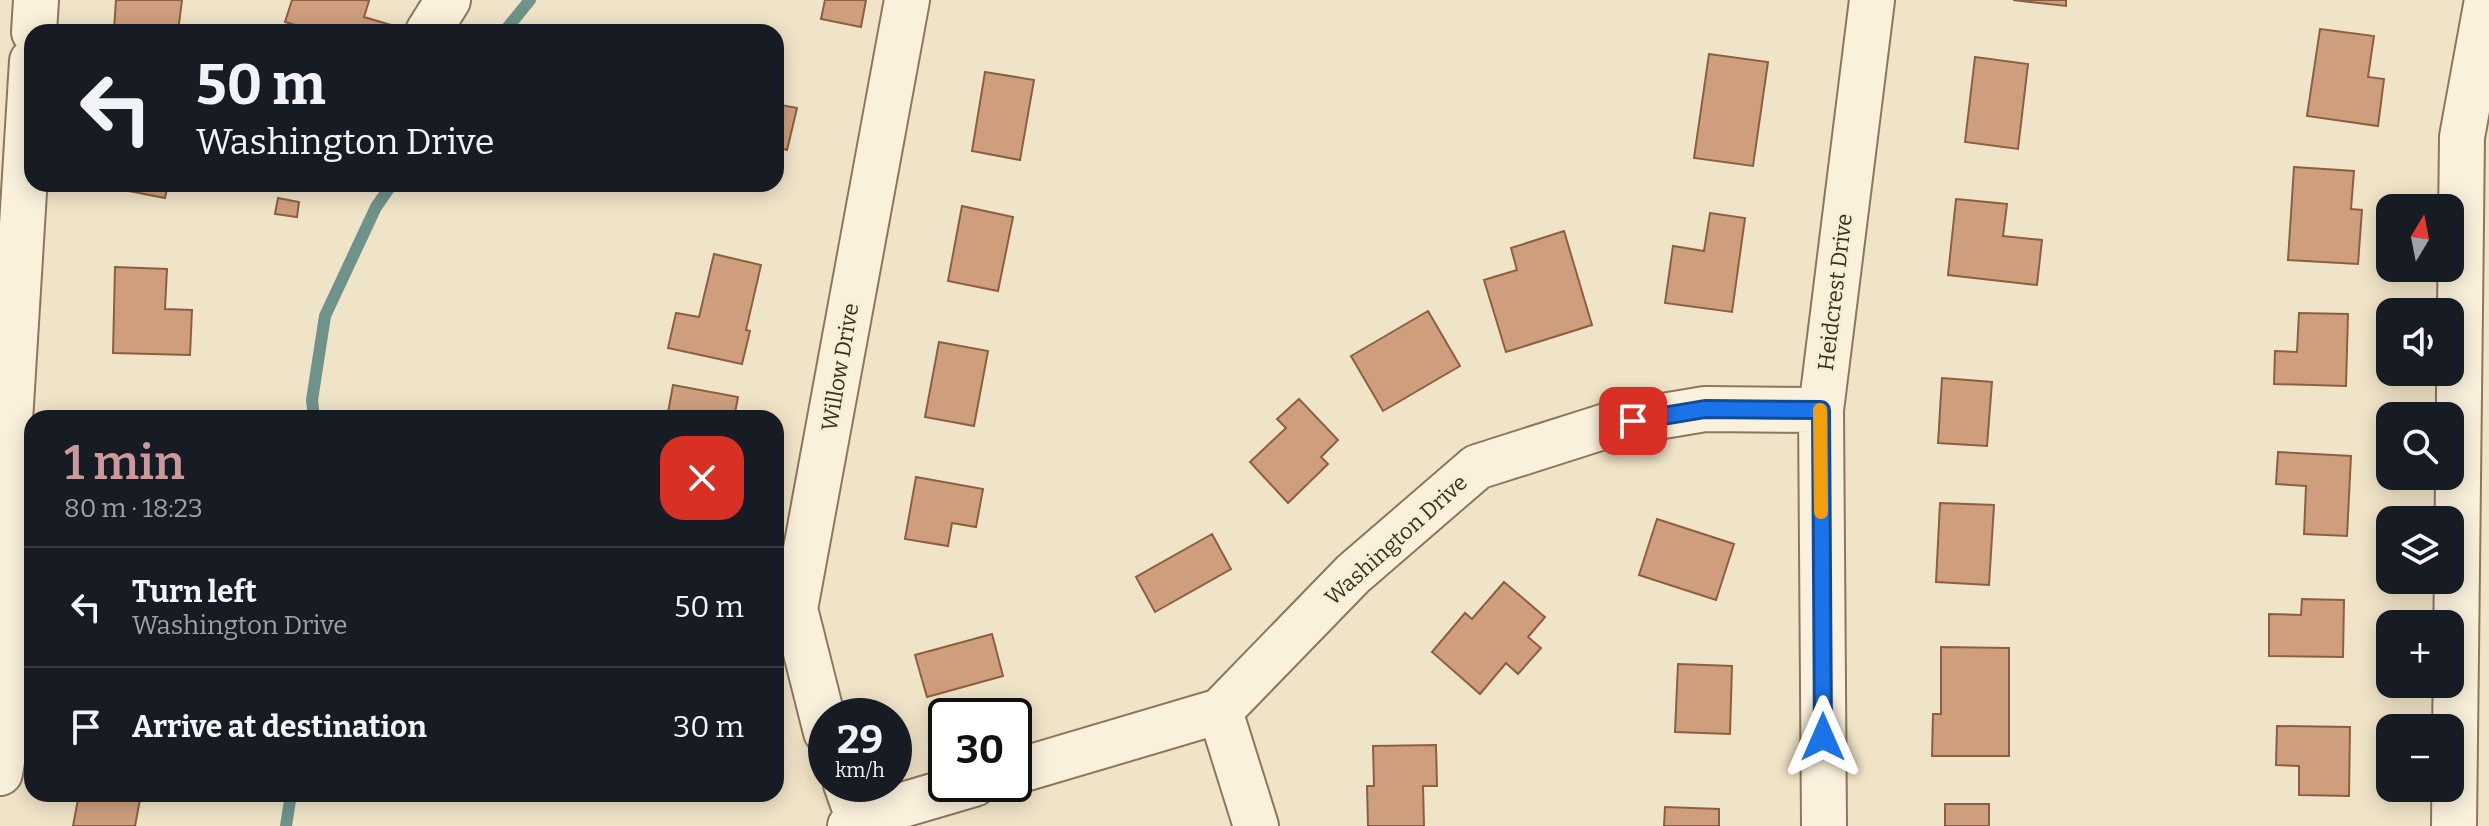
<!DOCTYPE html>
<meta charset="utf-8">
<style>
body{margin:0;font-family:Bitter,serif;background:#242831;color:#f1f3f6;height:100vh;display:flex;flex-direction:column;font-size:30px;white-space:nowrap}
*{box-sizing:border-box;margin:0}
p{font-size:26px;color:#9ea1a6}
.icon{flex:none;width:44px;height:44px;fill:none;stroke:currentColor;stroke-width:2;stroke-linecap:round;stroke-linejoin:round}
.map{position:relative;flex:1;overflow:hidden}
.sheet{position:absolute;left:24px;top:410px;width:760px;height:392px;display:flex;flex-direction:column;background:#171b24;border-radius:24px;box-shadow:0 4px 20px #0003}
.sheet>*{flex:none}
.top-card{position:absolute;left:24px;top:24px;width:760px;height:168px;border-radius:24px;box-shadow:0 4px 20px #0003;background:#171b24;color:#f1f3f6;overflow:hidden}
.needle{width:52px;rotate:10deg}
.tools{position:absolute;left:2376px;top:194px;display:grid;gap:16px}
.tools a{display:grid;place-items:center;width:88px;height:88px;border-radius:16px;background:#171b24;box-shadow:0 4px 20px #0003;font-size:40px}
.speed{position:absolute;left:808px;top:698px;display:flex;gap:16px;font-size:40px;font-weight:700;text-align:center}
.speed>*{display:grid;place-content:center;width:104px;height:104px;border-radius:50%;background:#171b24;box-shadow:0 4px 20px #0003;line-height:1}
.speed small{font-size:20px;font-weight:400}
.speed .limit{border:4px solid #111;border-radius:12px;background:#fff;color:#111}
.pin{position:absolute;display:grid;place-items:center;width:68px;height:68px;color:#fff;margin:-34px;border-radius:16px;box-shadow:0 4px 12px #0006}
.me{position:absolute;width:88px;margin:-44px;rotate:0deg;stroke-linejoin:round;filter:drop-shadow(0 0 6px #0008)}
.turn{display:flex;align-items:center;gap:28px;height:168px;padding:0 40px;font-size:36px}
.turn .icon{width:104px;height:104px;stroke-width:2.5}
.turn b{display:block;font-size:56px;line-height:68px}
.round{display:grid;place-items:center;flex:none;width:84px;height:84px;border-radius:24px;background:#242831}
.overview{display:flex;align-items:center;justify-content:space-between;height:136px;padding:0 40px}
h1{font-size:48px;font-weight:600;line-height:60px;color:#cc999b}
ul{padding:0;list-style:none}
li{display:flex;align-items:center;gap:24px;height:120px;padding:0 40px;border-top:2px solid #363941}
li div{flex:1}
li b{display:block;font-size:30px}
li em{font-style:normal}
.map>svg:first-child{display:block}
.lines{fill:none;stroke-linecap:round;stroke-linejoin:round}
.stream{stroke:#6f938a;stroke-width:12}
.building{fill:#cf9f7d;stroke:#8d5f41;stroke-width:2}
.minor-casing{stroke:#8d765c;stroke-width:48}
.minor{stroke:#faf1dc;stroke-width:44}
.route-casing{stroke:#114b97;stroke-width:20}
.route{stroke:#1a73e8;stroke-width:14}
.slow{stroke:#f59e0b;stroke-width:14}
.labels{text-anchor:middle;dominant-baseline:central;stroke-width:6;stroke-linejoin:round;paint-order:stroke}
.street-label{font-size:22px;fill:#3d2e20;stroke:#f7eed8}
</style>
<div class="map">
<svg width="2489" height="826" viewBox="0 0 2489 826">
<rect width="100%" height="100%" fill="#f0e4c8"/>
<g class="lines">
<path class="stream" d="M504,32L530,0
M314,418L312,400L325,316L376,207L392,184
M286,826L291,794"/>
</g>
<path class="building" d="M116,0H182L178,32L114,29Z
M292,0H365L369,1L364,17L391,25L389,32H297L299,26L285,22Z
M825,0H866L861,27L821,19Z
M2013,0H2066V6Z
M2320,29L2374,36L2368,77L2384,79L2378,126L2307,116Z
M1709,54L1768,62L1753,166L1694,158Z
M1975,57L2028,64L2018,149L1965,142Z
M985,72L1034,80L1020,160L972,151Z
M776,104L797,108L787,150L776,147Z
M2294,167L2354,171L2351,209L2362,210L2358,264L2288,260Z
M114,184H168L165,198L113,188Z
M278,198L299,202L297,217L275,214Z
M1956,199L2007,204L2003,236L2042,240L2037,285L1948,275Z
M962,206L1013,217L998,291L948,281Z
M1710,213L1745,218L1732,312L1665,303L1673,246L1704,251Z
M1564,231L1592,325L1506,352L1484,280L1517,270L1511,248Z
M714,254L761,265L746,330L750,331L742,364L668,348L676,313L699,317Z
M115,267L167,269L165,309L192,310L190,355L113,353Z
M1428,311L1460,366L1383,411L1351,356Z
M2299,313L2348,314L2346,386L2274,384L2275,351L2297,352Z
M939,342L988,351L974,426L925,417Z
M1942,378L1992,382L1987,446L1938,443Z
M673,385L738,397L734,418H667Z
M1299,399L1338,440L1321,457L1328,464L1288,503L1250,462L1286,428L1277,419Z
M105,412L162,415L161,418H105Z
M2278,452L2351,456L2347,536L2304,534L2306,486L2276,484Z
M916,477L983,489L976,527L952,523L948,546L905,539Z
M1940,503L1994,505L1989,585L1936,582Z
M1657,519L1734,544L1716,600L1639,575Z
M1212,534L1231,569L1155,612L1136,577Z
M1504,582L1545,617L1528,637L1541,648L1518,674L1506,663L1480,694L1432,652L1465,613L1472,619Z
M2302,599L2344,600L2343,657L2269,656V614L2301,615Z
M992,634L1003,676L927,697L915,655Z
M1941,647L2009,648V756H1932L1933,714H1941Z
M1678,664L1732,666L1730,734L1675,732Z
M2277,726L2350,727L2349,796L2299,795V766L2276,765Z
M1436,745L1437,786H1423L1424,826H1368L1367,786H1374L1373,746Z
M79,794H141L135,826H73Z
M1945,804H1989V826H1945Z
M1665,807L1719,809V826H1664Z"/>
<g class="lines">
<g class="minor-casing">
<path id="minor" d="M34,32L36,0
M428,32L448,0
M1220,711L1256,826
M826,732L795,609L907,0
M1014,772L1220,711L1353,574L1477,467L1609,425L1705,409L1821,410
M0,773L14,691L10,421L32,61
M846,784L858,818
M850,826L858,818L974,784
M1824,826L1821,410L1872,0
M2454,826L2462,137L2487,0"/>
</g>
<use href="#minor" class="minor"/>
</g>
<g class="lines">
<g class="route-casing">
<path id="route" d="M1633,421L1705,409L1821,410L1823,737"/>
</g>
<use href="#route" class="route"/>
<path class="slow" d="M1820,410L1821,512"/>
</g>
<g class="labels">
<g class="street-label">
<text transform="translate(1835 292) rotate(-83)">Heidcrest Drive</text>
<text transform="translate(840 367) rotate(-80)">Willow Drive</text>
<text transform="translate(1396 540) rotate(-42)">Washington Drive</text>
</g>
</g>
</svg>
<div class="tools">
<a><svg class="needle" viewBox="-14 -14 28 28"><path d="M0-13l5 13h-10z" fill="#e53935"/><path d="M0 13l5-13h-10z" fill="#9ea1a6"/></svg></a>
<a><svg class="icon" aria-label="sound" viewBox="0 0 24 24"><path d="M4 9h4l5-4v14l-5-4H4zM17 9q2 3 0 6"/></svg></a>
<a><svg class="icon" aria-label="search" viewBox="0 0 24 24"><circle cx="10" cy="10" r="6"/><path d="M15 15l6 6"/></svg></a>
<a><svg class="icon" aria-label="layers" viewBox="0 0 24 24"><path d="M12 4l9 5-9 5-9-5zM3 14l9 5 9-5"/></svg></a>
<a>+</a>
<a>−</a>
</div>
<div class="speed"><div>29<small>km/h</small></div><div class="limit">30</div></div>
<div class="pin" style="left:1633px;top:421px;background:#d93025"><svg class="icon" aria-label="arrive" viewBox="0 0 24 24"><path d="M6 21V4h12l-3 4 3 4H6"/></svg></div>
<svg class="me" style="left:1823px;top:737px" viewBox="-20 -20 40 40"><path d="M0-17L14 15 0 8-14 15z" fill="#1a73e8" stroke="#fff" stroke-width="4"/></svg>
<div class="top-card">
<div class="turn"><svg class="icon" aria-label="left" viewBox="0 0 24 24"><path d="M17 20v-9H6M10 6l-5 5 5 5"/></svg><div><b>50 m</b>Washington Drive</div></div>
</div>
<section class="sheet">
<div class="overview"><div><h1>1 min</h1><p>80 m · 18:23</p></div><a class="round" style="background:#d93025;color:#fff"><svg class="icon" aria-label="close" viewBox="0 0 24 24"><path d="M6 6l12 12M18 6L6 18"/></svg></a></div>
<ul>
<li><svg class="icon" aria-label="left" viewBox="0 0 24 24"><path d="M17 20v-9H6M10 6l-5 5 5 5"/></svg><div><b>Turn left</b><p>Washington Drive</p></div><em>50 m</em></li>
<li><svg class="icon" aria-label="arrive" viewBox="0 0 24 24"><path d="M6 21V4h12l-3 4 3 4H6"/></svg><div><b>Arrive at destination</b></div><em>30 m</em></li>
</ul>
</section>
</div>
